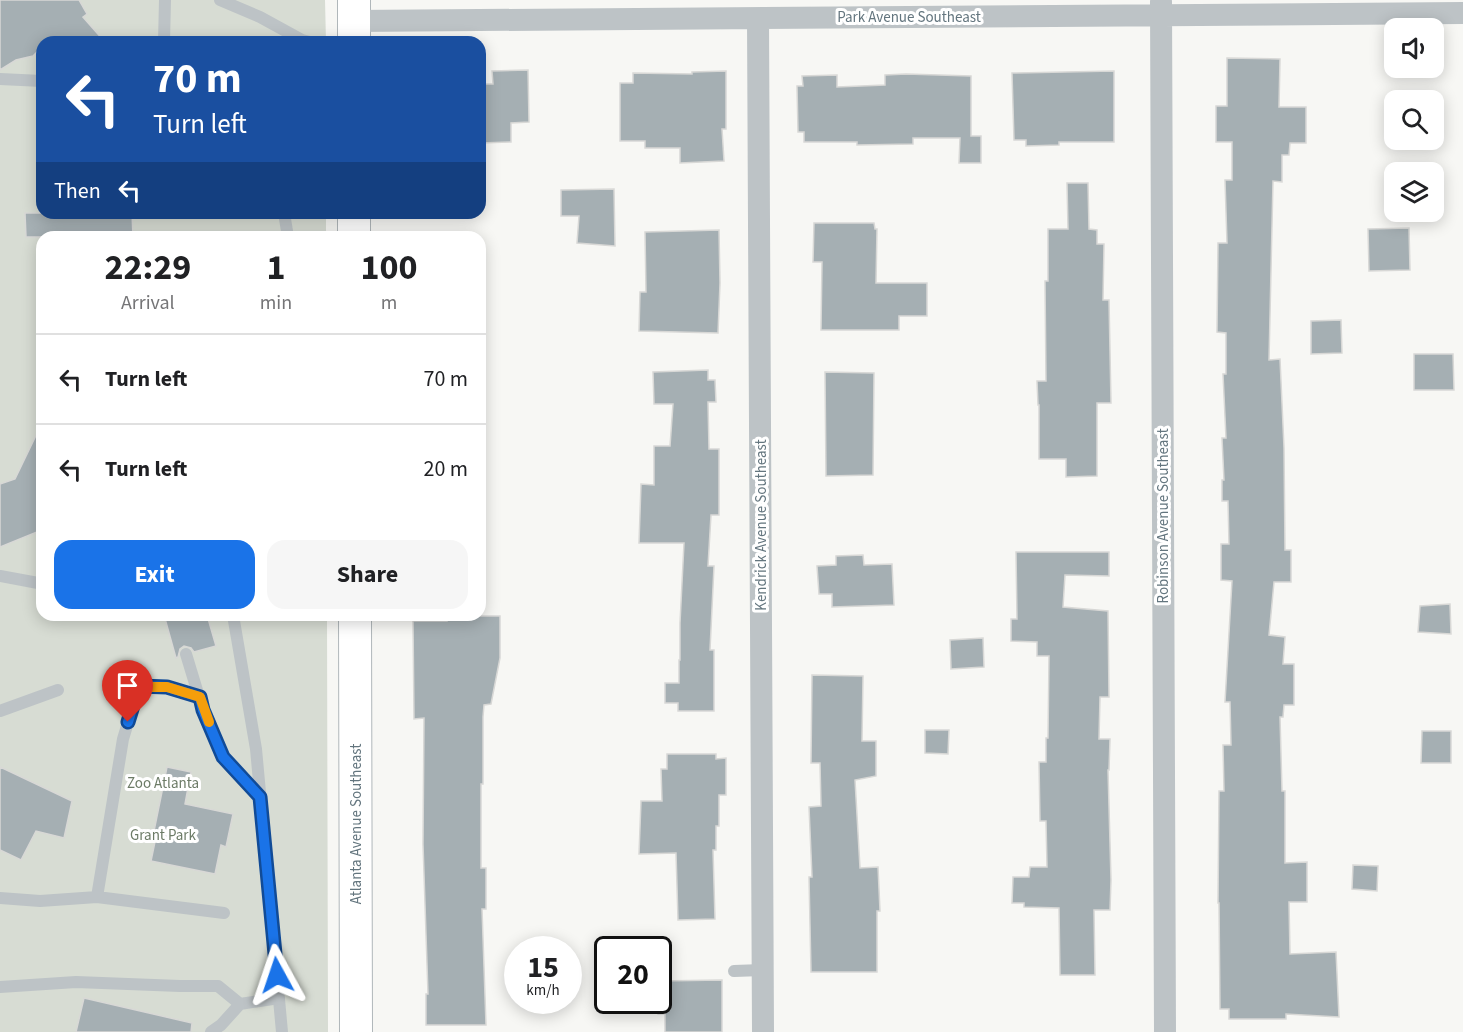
<!DOCTYPE html>
<style>
body{margin:0;font-family:"Source Sans 3",sans-serif;background:#f6f6f6;color:#202124;height:100vh;display:flex;flex-direction:column;font-size:22px;white-space:nowrap}
*{box-sizing:border-box;margin:0}
p{font-size:20px;color:#757577}
.icon{flex:none;width:33px;height:33px;fill:none;stroke:currentColor;stroke-width:2;stroke-linecap:round;stroke-linejoin:round}
.map{position:relative;flex:1;overflow:hidden}
.drawer{position:absolute;left:36px;top:231px;width:450px;height:390px;display:flex;flex-direction:column;background:#fff;border-radius:18px;box-shadow:0 3px 15px #0003}
.drawer>*{flex:none}
.top-card{position:absolute;left:36px;top:36px;width:450px;height:183px;border-radius:18px;box-shadow:0 3px 15px #0003;background:#1a4fa0;color:#fff;overflow:hidden}
.fabs{position:absolute;left:1384px;top:18px;display:grid;gap:12px}
.fabs a{display:grid;place-items:center;width:60px;height:60px;border-radius:12px;background:#fff;box-shadow:0 3px 15px #0003;font-size:30px}
.speed{position:absolute;left:504px;top:936px;display:flex;gap:12px;font-size:30px;font-weight:700;text-align:center}
.speed>*{display:grid;place-content:center;width:78px;height:78px;border-radius:50%;background:#fff;box-shadow:0 3px 15px #0003;line-height:1}
.speed small{font-size:15px;font-weight:400}
.speed .limit{border:3px solid #111;border-radius:9px;background:#fff;color:#111}
.pin{position:absolute;display:grid;place-items:center;width:51px;height:51px;color:#fff;margin:-62px -26px;border-radius:50% 50% 50% 0;rotate:-45deg;box-shadow:0 0 6px #0007}
.pin .icon{rotate:45deg}
.me{position:absolute;width:66px;margin:-33px;rotate:355deg;stroke-linejoin:round;filter:drop-shadow(0 0 4px #0008)}
.turn{display:flex;align-items:center;gap:21px;height:126px;padding:0 18px;font-size:27px}
.turn .icon{width:78px;height:78px;stroke-width:2.5}
.turn b{display:block;font-size:42px;line-height:51px}
.then{display:flex;align-items:center;height:57px;padding:0 18px;background:#0003;gap:12px;font-size:22px}
.eta{display:flex;justify-content:space-evenly;align-items:center;height:102px;text-align:center}
.eta b{font-size:36px;font-weight:700;line-height:42px}
.action{display:flex;gap:12px;margin-top:auto;padding:12px 18px}
.action a{flex:1;height:69px;border-radius:18px;background:#1a73e8;color:#fff;font-size:24px;font-weight:700;line-height:69px;text-align:center}
.action a+a{background:#f6f6f6;color:#202124}
ul{padding:0;list-style:none}
li{display:flex;align-items:center;gap:18px;height:90px;padding:0 18px;border-top:2px solid #e0e0e0}
li div{flex:1}
li b{display:block;font-size:22px}
li em{font-style:normal}
.map>svg:first-child{display:block}
.green{fill:#d7dcd3}
.building{fill:#a5afb3;stroke:#d8d8d6;stroke-width:1.5}
.lines{fill:none;stroke-linecap:round;stroke-linejoin:round}
.secondary-casing{stroke:#b0b7ba;stroke-width:34}
.lane{stroke:#bdc3c6;stroke-width:12}
.street{stroke:#bdc3c6;stroke-width:22}
.secondary{stroke:#fff;stroke-width:32}
.route-casing{stroke:#114b97;stroke-width:15}
.route{stroke:#1a73e8;stroke-width:10}
.slow{stroke:#f59e0b;stroke-width:10}
.labels{text-anchor:middle;dominant-baseline:central;stroke-width:6;stroke-linejoin:round;paint-order:stroke}
.street-label{font-size:15px;fill:#63757e;stroke:#fff}
.park-label{font-size:15px;fill:#6c7b66;stroke:#fff}
</style>
<div class="map">
<svg width="1463" height="1032" viewBox="0 0 1463 1032">
<rect width="100%" height="100%" fill="#f7f7f4"/>
<path class="green" d="M0,0H325L326,42H42V213H326V237H42V615H327L328,1032H0Z"/>
<path class="building" d="M0,0H79L87,14L83,17L105,42H42V47L33,56L16,60L0,70Z
M1227,58L1280,59L1279,107H1306V143H1290L1289,155H1282V182L1273,181L1269,360L1280,359L1284,448L1285,550H1291V582H1274L1269,635L1285,637L1283,664H1294V705H1284L1283,717H1280L1282,791H1285V863L1307,862V902H1289L1290,954L1336,952L1339,1017L1286,1014V1019H1229V1009H1220L1219,903H1218L1219,791H1224L1223,745H1231L1230,702H1225L1232,581L1221,580V544H1229L1228,501H1222V480H1224L1222,438H1226L1223,374H1226V333L1217,332L1218,243H1227L1225,180H1232V142H1216V106H1227Z
M528,70L529,122L511,123V142L480,143V84H493L492,71Z
M726,71V129H722L724,161L680,163V148H645V141H620V83H633V73L692,74V72Z
M1114,71V142H1059V145L1026,146V140H1014L1012,73Z
M906,74L971,76V136H981V163H959L960,138H913V144L857,145V142H804V132H798L797,86H803L802,76L837,75V87L885,85V75Z
M1067,183H1088L1089,229L1097,230V244H1104L1103,300H1109L1111,403H1097V476L1066,477V459H1039V405H1038L1037,381H1046L1045,281H1048V229H1068Z
M614,189L615,246L577,243L579,216H561V190Z
M25,213H132L133,237H26Z
M814,223H874L875,229H877L876,283H927V316H899V330H821L822,262H813Z
M1409,228L1410,270L1369,271L1368,229Z
M719,230L720,283L718,333L639,331L640,292H646L645,232Z
M1341,320L1342,353L1311,354V321Z
M1414,354H1453L1454,390H1414Z
M708,370V380H715L716,402H708L709,449H719V515H711L708,566H714L710,650H714V711H678V703H665V683H679V660H680V623L684,543H639L641,484L654,485V446H670L673,404H654L653,372Z
M825,372L874,373L873,475L826,476Z
M42,423V530L0,547V484L15,479Z
M1016,552H1109V576L1065,575L1063,607L1108,611L1109,697H1100L1099,739H1110L1109,770H1108L1111,880L1110,910H1094L1095,975H1060L1059,908L1024,907V903H1012L1013,877H1029L1030,867H1047L1046,821H1040L1039,762H1046V738H1048L1049,656H1037V642L1011,641V619H1017Z
M863,555L864,565L892,564L894,605L832,607V594H819L817,566L836,565V556Z
M1450,604L1451,634L1418,632L1420,606Z
M164,615H207L216,646L194,652L191,648L184,646L180,649L178,657L176,658Z
M447,616H500V658L491,704L484,705L483,717V784H481V868H486V909H482L486,1025H426V994H428L423,844L424,718L414,719L413,621H447Z
M983,638L984,667L951,669L950,640Z
M812,675L863,676L862,741H876V776L855,780L860,868L878,867L880,911H877V972H811L809,877H812L809,807L821,806L820,763H811Z
M925,730H949L948,754L925,753Z
M1422,731H1451V763H1421Z
M667,754H716V759L726,758V795H719V826H716V850H713L715,919L678,920L676,853L639,854L641,801H662L661,769H667Z
M0,767L72,801L64,838L36,831L21,860L0,850Z
M167,767L191,772L185,804L233,814L226,847L221,845L215,874L151,861L157,832L154,831Z
M1353,865L1378,866L1377,891L1352,889Z
M722,980V1032H665V1014H658V981Z
M84,998L192,1023L191,1032H76Z"/>
<g class="lines">
<g class="secondary-casing">
<path id="secondary" d="M354,0V42
M354,213V237
M355,615L356,1032"/>
</g>
<path class="lane" d="M220,0L260,17L302,40L310,42
M164,42L165,0
M0,79L42,81
M284,213L288,237
M0,576L38,583L42,579
M233,615L256,749L282,1032
M186,654L203,710L223,757L260,797
M0,711L58,690
M97,897L123,739L139,686L167,687L199,697
M0,898L40,901L97,897L224,913
M734,971L762,970
M0,987L76,982L180,986H218L240,1004
M211,1032L221,1025L240,1004L279,998"/>
<path class="street" d="M1161,2L1165,1032
M758,19L763,1032
M354,21L1463,13"/>
<use href="#secondary" class="secondary"/>
</g>
<g class="lines">
<g class="route-casing">
<path id="route" d="M128,722L139,686L167,687L200,697L203,710L223,757L260,797L277,975"/>
</g>
<use href="#route" class="route"/>
<path class="slow" d="M148,687H167L200,697L209,722"/>
</g>
<g class="labels">
<g class="street-label">
<text x="909" y="17">Park Avenue Southeast</text>
<text transform="translate(1163 516) rotate(-90)">Robinson Avenue Southeast</text>
<text transform="translate(761 525) rotate(-90)">Kendrick Avenue Southeast</text>
<text transform="translate(356 824) rotate(-90)">Atlanta Avenue Southeast</text>
</g>
<g class="park-label">
<text x="163" y="783">Zoo Atlanta</text>
<text x="163" y="835">Grant Park</text>
</g>
</g>
</svg>
<div class="fabs">
<a><svg class="icon" aria-label="sound" viewBox="0 0 24 24"><path d="M4 9h4l5-4v14l-5-4H4zM17 9q2 3 0 6"/></svg></a>
<a><svg class="icon" aria-label="search" viewBox="0 0 24 24"><circle cx="10" cy="10" r="6"/><path d="M15 15l6 6"/></svg></a>
<a><svg class="icon" aria-label="layers" viewBox="0 0 24 24"><path d="M12 4l9 5-9 5-9-5zM3 14l9 5 9-5"/></svg></a>
</div>
<div class="speed"><div>15<small>km/h</small></div><div class="limit">20</div></div>
<div class="pin" style="left:128px;top:722px;background:#d93025"><svg class="icon" aria-label="arrive" viewBox="0 0 24 24"><path d="M6 21V4h12l-3 4 3 4H6"/></svg></div>
<svg class="me" style="left:277px;top:975px" viewBox="-20 -20 40 40"><path d="M0-17L14 15 0 8-14 15z" fill="#1a73e8" stroke="#fff" stroke-width="4"/></svg>
<div class="top-card">
<div class="turn"><svg class="icon" aria-label="left" viewBox="0 0 24 24"><path d="M17 20v-9H6M10 6l-5 5 5 5"/></svg><div><b>70 m</b>Turn left</div></div>
<div class="then">Then<svg class="icon" aria-label="left" viewBox="0 0 24 24"><path d="M17 20v-9H6M10 6l-5 5 5 5"/></svg></div>
</div>
<section class="drawer">
<div class="eta">
<div><b>22:29</b><p>Arrival</p></div>
<div><b>1</b><p>min</p></div>
<div><b>100</b><p>m</p></div>
</div>
<ul>
<li><svg class="icon" aria-label="left" viewBox="0 0 24 24"><path d="M17 20v-9H6M10 6l-5 5 5 5"/></svg><div><b>Turn left</b></div><em>70 m</em></li>
<li><svg class="icon" aria-label="left" viewBox="0 0 24 24"><path d="M17 20v-9H6M10 6l-5 5 5 5"/></svg><div><b>Turn left</b></div><em>20 m</em></li>
</ul>
<div class="action"><a>Exit</a><a>Share</a></div>
</section>
</div>
